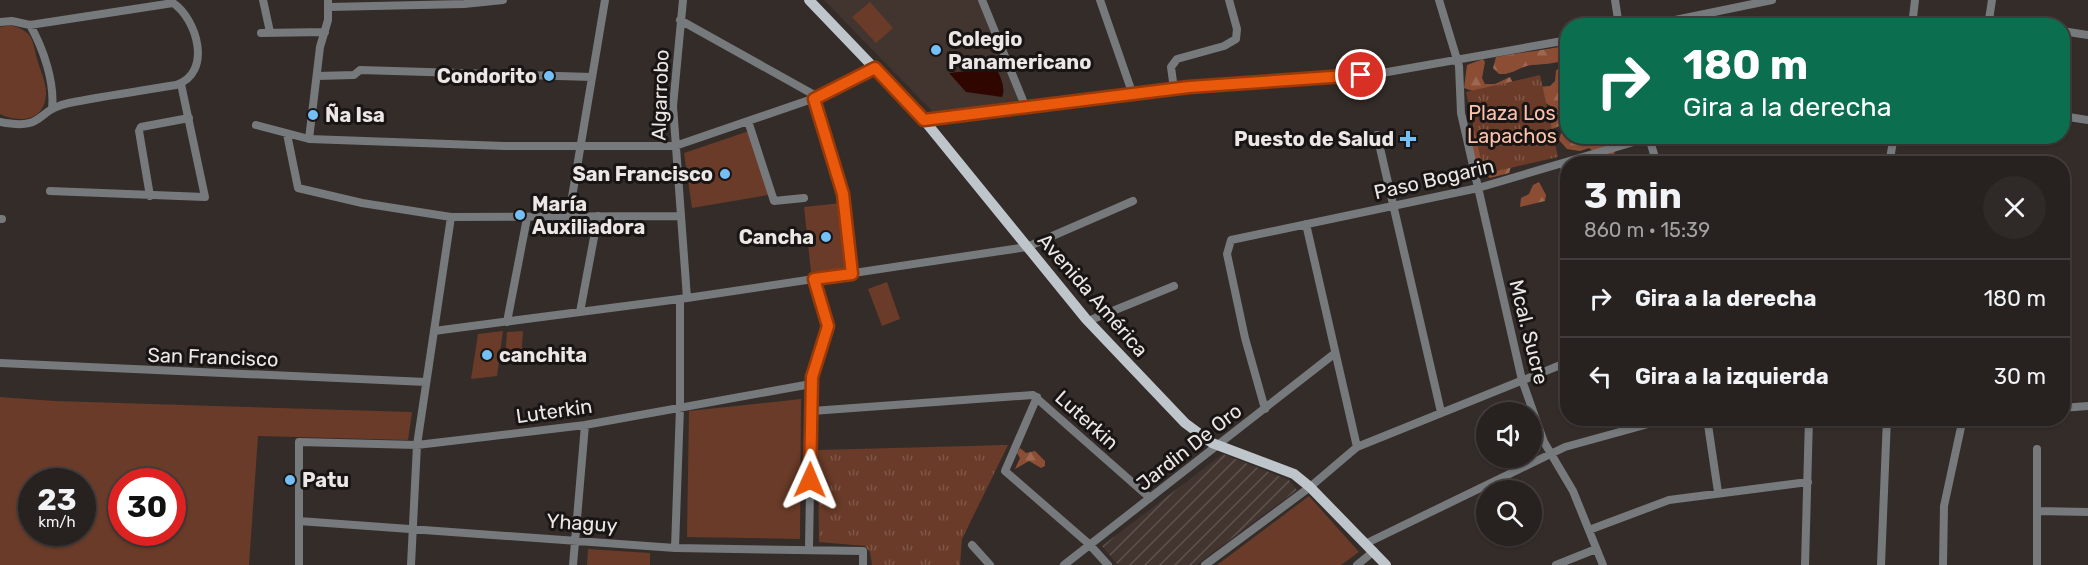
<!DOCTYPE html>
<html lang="es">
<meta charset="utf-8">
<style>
body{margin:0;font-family:Rubik,sans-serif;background:#2f2928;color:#f1f3f6;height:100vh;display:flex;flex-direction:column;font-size:22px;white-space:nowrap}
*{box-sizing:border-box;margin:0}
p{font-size:20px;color:#a4a3a4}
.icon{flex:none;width:33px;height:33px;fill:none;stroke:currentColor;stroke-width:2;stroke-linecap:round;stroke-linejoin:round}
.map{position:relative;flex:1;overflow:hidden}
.drawer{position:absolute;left:1560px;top:156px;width:510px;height:270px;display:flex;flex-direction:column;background:#27211f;border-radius:24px;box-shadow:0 2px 4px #0004,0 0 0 2px #433e3d}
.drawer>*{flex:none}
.banner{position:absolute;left:1560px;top:18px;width:510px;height:126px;border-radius:24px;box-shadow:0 2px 4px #0004,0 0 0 2px #433e3d;background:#0b6e4f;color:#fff;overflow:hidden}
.buttons{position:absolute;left:1476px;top:402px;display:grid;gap:12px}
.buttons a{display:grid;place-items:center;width:66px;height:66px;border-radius:50%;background:#27211f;box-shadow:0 2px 4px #0004,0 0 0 2px #433e3d;font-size:30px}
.speed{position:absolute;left:18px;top:468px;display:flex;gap:12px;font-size:30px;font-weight:700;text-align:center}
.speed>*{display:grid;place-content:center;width:78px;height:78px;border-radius:50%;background:#27211f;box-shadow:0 2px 4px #0004,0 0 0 2px #433e3d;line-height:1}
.speed small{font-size:15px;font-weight:400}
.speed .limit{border:9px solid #d22;background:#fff;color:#111}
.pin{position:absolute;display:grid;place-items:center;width:51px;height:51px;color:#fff;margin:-26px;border:3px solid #fff;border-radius:50%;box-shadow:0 2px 6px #0007}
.me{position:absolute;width:66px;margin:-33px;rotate:1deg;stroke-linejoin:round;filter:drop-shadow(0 0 4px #0008)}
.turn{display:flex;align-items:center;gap:21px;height:126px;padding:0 24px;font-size:27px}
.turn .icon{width:78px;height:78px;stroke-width:2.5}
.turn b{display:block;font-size:42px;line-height:51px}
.round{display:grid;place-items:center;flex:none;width:63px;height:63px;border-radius:32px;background:#2f2928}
.headline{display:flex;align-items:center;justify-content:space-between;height:102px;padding:0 24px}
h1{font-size:36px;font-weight:700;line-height:45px}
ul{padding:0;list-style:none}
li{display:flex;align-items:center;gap:18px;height:78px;padding:0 24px;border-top:2px solid #433e3d}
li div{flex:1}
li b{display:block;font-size:22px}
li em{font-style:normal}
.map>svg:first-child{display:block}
.built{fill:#42352f}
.industrial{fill:url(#industrial-furrows)}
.green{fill:#6a3b28;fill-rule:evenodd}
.forest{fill:url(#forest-firs)}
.park{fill:url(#park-tufts)}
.water{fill:#300600}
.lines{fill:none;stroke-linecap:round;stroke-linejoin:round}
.minor{stroke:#767a7c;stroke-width:8}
.major{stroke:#bfc6cb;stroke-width:10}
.route-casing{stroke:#983908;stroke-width:15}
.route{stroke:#ea580c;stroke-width:10}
.poi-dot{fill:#74c0f6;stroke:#191514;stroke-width:2}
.labels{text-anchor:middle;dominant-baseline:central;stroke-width:6;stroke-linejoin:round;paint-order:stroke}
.poi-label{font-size:20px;font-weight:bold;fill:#ece7e5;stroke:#191514;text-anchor:start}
.street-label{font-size:20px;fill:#ece7e5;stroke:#191514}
.park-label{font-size:20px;fill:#fbc2ac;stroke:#191514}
</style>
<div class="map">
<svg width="2088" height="565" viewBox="0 0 2088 565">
<defs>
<pattern id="industrial-furrows" width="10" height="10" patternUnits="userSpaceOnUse" patternTransform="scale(1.5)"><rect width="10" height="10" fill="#42352f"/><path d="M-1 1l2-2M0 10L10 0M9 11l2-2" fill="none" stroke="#5d524d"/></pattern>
<pattern id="forest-firs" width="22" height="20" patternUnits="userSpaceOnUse" patternTransform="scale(1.5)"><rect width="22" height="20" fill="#8b4e35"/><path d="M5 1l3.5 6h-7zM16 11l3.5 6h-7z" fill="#9c6852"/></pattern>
<pattern id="park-tufts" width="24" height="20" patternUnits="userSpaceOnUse" patternTransform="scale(1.5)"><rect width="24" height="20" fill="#6a3b28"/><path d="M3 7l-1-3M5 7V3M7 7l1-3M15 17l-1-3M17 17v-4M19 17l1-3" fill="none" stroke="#7f5747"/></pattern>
</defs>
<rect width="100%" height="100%" fill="#342c29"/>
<path class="built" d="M824,0H978L1020,100L934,113Z"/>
<path class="industrial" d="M1223,454L1289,480L1297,490L1196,565H1118L1102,546Z"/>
<path class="green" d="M870,2L893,28L876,43L852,17Z
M10,25C17,27 26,30 30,36C34,43 35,52 37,59C40,70 47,84 46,95C44,122 19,123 0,114V27Z
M749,131L768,195L692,208L684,153Z
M841,203L848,268L811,272L804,207Z
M887,282L900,319L882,326L868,289Z
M503,331L497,376L471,379L478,334Z
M523,331L521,360H505L507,332Z
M0,397L55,401L412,412L408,440L258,436L249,565H0ZM32,482H82V532H32ZM122,482H172V532H122Z
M801,399L800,539L687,537L689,411Z
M1309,496L1359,552L1341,565H1217Z
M588,549L650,553V565H587Z"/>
<path class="forest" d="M1567,45V59C1555,64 1545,64 1532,65C1520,66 1513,75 1499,74L1493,68L1496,57C1520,52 1544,51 1567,45Z
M1483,59L1485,62L1482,78L1485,84H1495L1510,77L1515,86L1473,91L1464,88L1467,65Z
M1558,69C1573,75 1567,109 1567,123L1552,129L1549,117L1555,115L1557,110L1544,102L1537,87L1550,86L1555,81L1556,71Z
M1469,101L1511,167L1509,173L1490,178L1478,170L1473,158V119L1468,107Z
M1567,128L1568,136L1596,139L1598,137H1636L1617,145L1614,154L1602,158L1589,148L1580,151L1567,149L1559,140L1561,133Z
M1539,182L1546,195L1545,201L1520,207L1521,198L1529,194L1533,185Z
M1020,448L1026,453L1035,451L1045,461V466L1041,468L1029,461L1015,469L1020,458L1017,453Z"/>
<path class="park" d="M1540,75L1558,157L1484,174L1466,92Z
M1008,445L962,539L960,565H872L870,552L865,546L819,542L818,450Z"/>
<path class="water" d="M982,62H993C998,71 1007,88 1002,97L966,92L949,73L968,71Z"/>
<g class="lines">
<path class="minor" d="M263,0L270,32
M683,0L673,106L687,298
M982,0L1026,108
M1100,0L1133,95
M1439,0L1459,66L1461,113L1522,380L1544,442L1573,491L1603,565
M1615,0L1619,26
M329,7L464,4L503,0
M1989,19L2029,26
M680,20L818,97
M0,22L12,21L30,25L173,3C197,19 213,73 176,85C140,91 104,96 69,103C34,110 47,131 0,122
M30,25C43,48 55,82 52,109
M1646,26L1772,0
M1912,26L1915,0
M1988,26L1992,0
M2062,31L2088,35
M261,33L325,32
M317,76L354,75L360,70L592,77
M1174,89L1171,67L1177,59L1224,46L1236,39L1237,29L1229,0
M814,99L843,194L852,274
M2062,116L2088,120
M924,120L1189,87L1382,73L1568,40
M748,121L774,201L804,198
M256,125L309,139L504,146H675L818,97L875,68
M287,134L298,188L362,203L451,217L680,216
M1377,135L1441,412
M309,139L320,47L328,20V0
M1563,163L1568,181
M1889,164L1894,136
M50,191L205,197L181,84
M150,196L139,131L141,127L189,118
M569,215L605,0
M0,219H2
M1306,224L1357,447
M580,312L598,216
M1088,321L1174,286
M507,322L527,218
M434,331L687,298L1027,247L1133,201
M0,363L426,382
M1037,397L1005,471L1089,544L1108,565
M2062,408L2088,406
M1265,409L1245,338L1227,254L1231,240L1478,188L1637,141H1650L1657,164
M812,411L1033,395L1150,498
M1707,418L1718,492
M2037,511L2088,512
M299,521L675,548L863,551V565
M1589,530L1669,500L1808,482
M1367,543L1565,447L1652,423
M972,545L990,565
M675,548L680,407V299
M809,548L812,377L828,326L814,279
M299,565V442L417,445L585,425L811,384
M411,565L417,445L451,217
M573,565L585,425
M1064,565L1334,354
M1205,565L1310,487L1357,447L1568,362
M1357,565L1374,551
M1556,565L1596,549
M1805,565L1809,418
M1881,565L1887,418
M1943,565L1944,506L1963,418
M2037,565V449"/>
<path class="major" d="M809,0L924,120L1086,319L1185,423L1212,443L1294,474L1310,487L1386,565"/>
</g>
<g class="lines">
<g class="route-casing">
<path id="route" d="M810,480L812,377L828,326L814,279L852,274L843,194L814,99L875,68L924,120L1189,87L1361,75"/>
</g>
<use href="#route" class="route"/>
</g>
<g class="poi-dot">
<circle cx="936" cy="50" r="6"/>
<circle cx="549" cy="76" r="6"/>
<circle cx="313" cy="115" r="6"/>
<path d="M1405 130h6v6h6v6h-6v6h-6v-6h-6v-6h6z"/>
<circle cx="725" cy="174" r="6"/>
<circle cx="520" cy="215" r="6"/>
<circle cx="826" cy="237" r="6"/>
<circle cx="487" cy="355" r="6"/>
<circle cx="290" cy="480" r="6"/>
</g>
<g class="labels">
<g class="poi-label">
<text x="948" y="39">Colegio<tspan x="948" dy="23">Panamericano</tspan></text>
<text x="537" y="76" text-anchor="end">Condorito</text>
<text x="325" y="115">Ña Isa</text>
<text x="1394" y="139" text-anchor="end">Puesto de Salud</text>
<text x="713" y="174" text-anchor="end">San Francisco</text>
<text x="532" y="204">María<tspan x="532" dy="23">Auxiliadora</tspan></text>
<text x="814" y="237" text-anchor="end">Cancha</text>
<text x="499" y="355">canchita</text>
<text x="302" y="480">Patu</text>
</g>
<g class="street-label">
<text transform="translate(660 95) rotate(-88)">Algarrobo</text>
<text transform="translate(1434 179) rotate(-13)">Paso Bogarin</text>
<text transform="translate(1093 295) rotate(49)">Avenida América</text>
<text transform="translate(1529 332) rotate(76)">Mcal. Sucre</text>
<text transform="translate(213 357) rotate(2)">San Francisco</text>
<text transform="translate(554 411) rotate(-8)">Luterkin</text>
<text transform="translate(1087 420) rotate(42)">Luterkin</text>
<text transform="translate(1189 447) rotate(-38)">Jardin De Oro</text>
<text transform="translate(582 523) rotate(4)">Yhaguy</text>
</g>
<g class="park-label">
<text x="1512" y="113">Plaza Los<tspan x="1512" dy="23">Lapachos</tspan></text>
</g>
</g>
</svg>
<div class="buttons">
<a><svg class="icon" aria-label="sound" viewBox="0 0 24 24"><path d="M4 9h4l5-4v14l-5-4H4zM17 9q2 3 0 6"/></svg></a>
<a><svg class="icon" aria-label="search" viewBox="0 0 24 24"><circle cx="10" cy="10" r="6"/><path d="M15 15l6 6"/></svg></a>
</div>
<div class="speed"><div>23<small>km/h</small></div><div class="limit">30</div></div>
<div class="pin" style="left:1361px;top:75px;background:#d93025"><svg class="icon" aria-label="arrive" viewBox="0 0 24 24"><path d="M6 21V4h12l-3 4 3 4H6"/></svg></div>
<svg class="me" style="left:810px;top:480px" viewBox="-20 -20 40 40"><path d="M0-17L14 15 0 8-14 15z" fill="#ea580c" stroke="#fff" stroke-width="4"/></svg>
<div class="banner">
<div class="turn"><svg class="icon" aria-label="right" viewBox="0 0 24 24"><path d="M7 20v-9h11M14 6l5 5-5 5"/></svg><div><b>180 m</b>Gira a la derecha</div></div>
</div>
<section class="drawer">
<div class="headline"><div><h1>3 min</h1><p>860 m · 15:39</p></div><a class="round"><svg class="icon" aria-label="close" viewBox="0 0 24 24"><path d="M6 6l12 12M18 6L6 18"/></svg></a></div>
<ul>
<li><svg class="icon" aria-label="right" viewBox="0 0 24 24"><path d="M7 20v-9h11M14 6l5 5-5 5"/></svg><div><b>Gira a la derecha</b></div><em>180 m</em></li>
<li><svg class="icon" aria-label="left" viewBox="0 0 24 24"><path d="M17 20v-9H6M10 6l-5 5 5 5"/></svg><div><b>Gira a la izquierda</b></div><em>30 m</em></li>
</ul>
</section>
</div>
